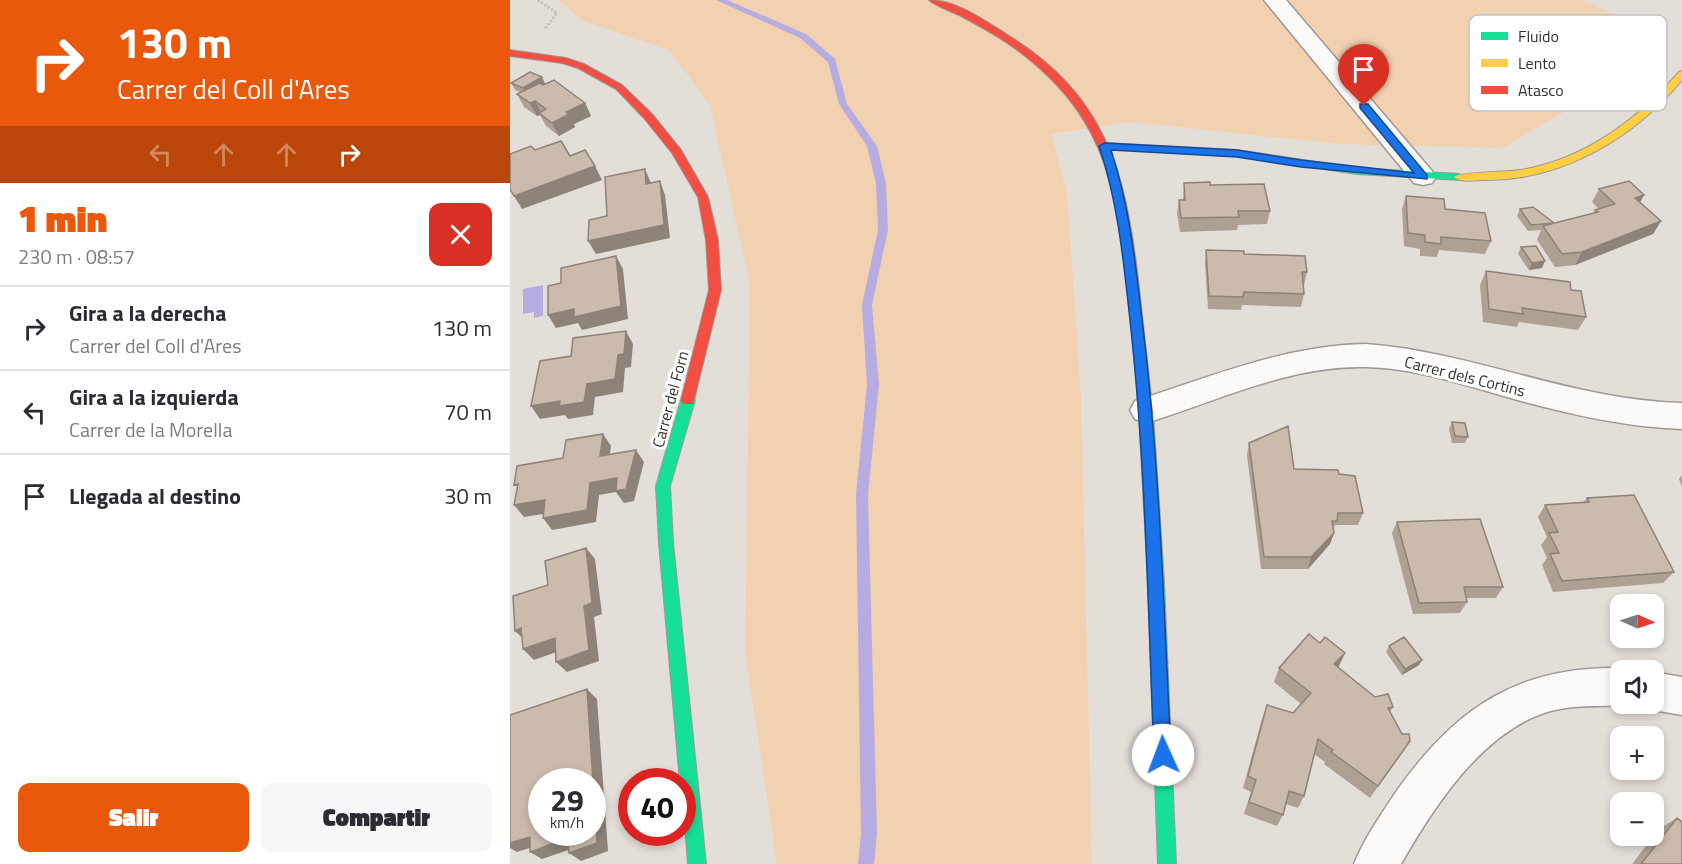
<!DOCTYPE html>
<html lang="es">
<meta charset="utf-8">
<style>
body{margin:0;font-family:"Titillium Web",sans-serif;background:#f7f7f7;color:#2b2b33;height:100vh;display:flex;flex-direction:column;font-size:22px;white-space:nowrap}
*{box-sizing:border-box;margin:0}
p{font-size:20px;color:#7c7c81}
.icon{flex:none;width:33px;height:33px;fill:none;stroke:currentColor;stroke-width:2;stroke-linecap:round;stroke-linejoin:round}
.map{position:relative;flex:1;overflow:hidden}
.sheet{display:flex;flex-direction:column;background:#fff;width:510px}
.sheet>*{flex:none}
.guide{background:#ea580c;color:#fff;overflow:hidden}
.needle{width:39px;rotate:93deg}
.controls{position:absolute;left:1100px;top:594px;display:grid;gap:12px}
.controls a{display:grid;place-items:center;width:54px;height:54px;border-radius:12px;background:#fff;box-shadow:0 3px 9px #0003;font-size:30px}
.speed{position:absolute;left:18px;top:768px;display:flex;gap:12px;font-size:30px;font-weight:700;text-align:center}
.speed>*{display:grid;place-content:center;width:78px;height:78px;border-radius:50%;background:#fff;box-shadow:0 3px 9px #0003;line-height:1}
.speed small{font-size:15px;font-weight:400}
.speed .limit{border:9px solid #d22;background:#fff;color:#111}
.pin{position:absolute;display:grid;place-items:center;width:51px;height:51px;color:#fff;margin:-62px -26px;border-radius:50% 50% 50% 0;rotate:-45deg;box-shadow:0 0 6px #0007}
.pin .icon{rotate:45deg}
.me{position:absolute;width:66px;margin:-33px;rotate:358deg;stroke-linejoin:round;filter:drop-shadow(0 0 4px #0008)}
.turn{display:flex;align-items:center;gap:21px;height:126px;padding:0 18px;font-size:27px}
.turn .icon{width:78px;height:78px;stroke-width:2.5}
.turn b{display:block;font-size:42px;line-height:51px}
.lanes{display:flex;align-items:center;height:57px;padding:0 18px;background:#0003;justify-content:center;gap:30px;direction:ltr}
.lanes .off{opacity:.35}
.round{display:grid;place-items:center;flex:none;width:63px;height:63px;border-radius:12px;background:#f7f7f7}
.overview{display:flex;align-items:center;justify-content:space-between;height:102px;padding:0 18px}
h1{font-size:36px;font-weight:800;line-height:45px;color:#ea580c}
.primary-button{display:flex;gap:12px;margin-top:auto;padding:12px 18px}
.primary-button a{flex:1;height:69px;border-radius:12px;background:#ea580c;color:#fff;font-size:24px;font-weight:800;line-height:69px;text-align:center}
.primary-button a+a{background:#f7f7f7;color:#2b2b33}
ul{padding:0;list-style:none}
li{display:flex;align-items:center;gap:18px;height:84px;padding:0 18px;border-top:2px solid #e1e1e2}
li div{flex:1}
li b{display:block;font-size:22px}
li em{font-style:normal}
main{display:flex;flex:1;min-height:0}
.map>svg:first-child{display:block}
.green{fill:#f2d1b1}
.water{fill:#b6ace1}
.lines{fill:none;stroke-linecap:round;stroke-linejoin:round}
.stream{fill:#b6ace1;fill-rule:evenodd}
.street-casing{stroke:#9e9995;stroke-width:3}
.fast-casing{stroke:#9e9995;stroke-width:2}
.slow-casing{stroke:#9e9995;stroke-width:2}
.jam-casing{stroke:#9e9995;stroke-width:2}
.path{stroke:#c2c0be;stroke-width:3;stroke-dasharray:2 2;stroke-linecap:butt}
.street{fill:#fbfaf9;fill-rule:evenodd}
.fast{fill:#16e098;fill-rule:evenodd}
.slow{fill:#ffcf43;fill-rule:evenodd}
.jam{fill:#f24e42;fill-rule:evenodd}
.wall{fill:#aea194}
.shaded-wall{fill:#8d8378}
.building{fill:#cabbac;stroke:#8d8378;stroke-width:1.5;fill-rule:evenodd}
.route{fill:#1a73e8;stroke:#114b97;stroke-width:1.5}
.labels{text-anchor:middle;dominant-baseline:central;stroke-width:6;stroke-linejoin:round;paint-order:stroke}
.street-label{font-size:16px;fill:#34302c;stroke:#fff}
.key{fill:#fff;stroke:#c2c1c0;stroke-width:1.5}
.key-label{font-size:16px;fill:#34302c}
</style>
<main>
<section class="sheet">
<div class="guide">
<div class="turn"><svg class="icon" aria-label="right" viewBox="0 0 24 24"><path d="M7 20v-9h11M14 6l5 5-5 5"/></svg><div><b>130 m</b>Carrer del Coll d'Ares</div></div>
<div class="lanes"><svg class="icon off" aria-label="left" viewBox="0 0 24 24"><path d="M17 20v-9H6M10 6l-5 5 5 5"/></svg><svg class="icon off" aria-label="ahead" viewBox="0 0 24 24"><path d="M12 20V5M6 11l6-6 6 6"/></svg><svg class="icon off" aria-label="ahead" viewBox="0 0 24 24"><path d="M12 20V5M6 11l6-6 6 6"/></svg><svg class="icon" aria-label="right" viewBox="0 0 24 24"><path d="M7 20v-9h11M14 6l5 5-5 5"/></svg></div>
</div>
<div class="overview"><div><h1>1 min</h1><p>230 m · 08:57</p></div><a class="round" style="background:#d93025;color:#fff"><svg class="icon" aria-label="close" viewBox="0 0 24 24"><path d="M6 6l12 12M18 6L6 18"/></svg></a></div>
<ul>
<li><svg class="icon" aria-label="right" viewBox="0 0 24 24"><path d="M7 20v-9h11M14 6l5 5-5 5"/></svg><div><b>Gira a la derecha</b><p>Carrer del Coll d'Ares</p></div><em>130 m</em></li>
<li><svg class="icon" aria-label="left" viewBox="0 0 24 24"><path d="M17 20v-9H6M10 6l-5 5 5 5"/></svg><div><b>Gira a la izquierda</b><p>Carrer de la Morella</p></div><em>70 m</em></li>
<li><svg class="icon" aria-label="arrive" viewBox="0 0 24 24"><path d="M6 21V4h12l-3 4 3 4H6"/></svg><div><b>Llegada al destino</b></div><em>30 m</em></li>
</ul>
<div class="primary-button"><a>Salir</a><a>Compartir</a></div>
</section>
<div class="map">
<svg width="1172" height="864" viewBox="0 0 1172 864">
<rect width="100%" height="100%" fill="#e4ded9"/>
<path class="green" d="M49,0H1072L1152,36L1114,77L992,148L830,144L619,122L541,134L557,192L571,398L582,864H267L235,651L240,284L200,105L159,50L73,21Z"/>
<path class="water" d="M33,285V316L24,318V312L13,314V289Z"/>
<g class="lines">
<path class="stream" d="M206,0H217L296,34L325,59L337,104L367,146L376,183L378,230L362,305L369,385L358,495L367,833L364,864H348L351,833L346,495L357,385L352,305L368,230L366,183L357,146L329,104L318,62L290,38Z"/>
<g class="street-casing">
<path id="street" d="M754,0H776L922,171L926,177L922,183L913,185L904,183Z
M856,344C964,352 1061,400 1172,403V429C1118,427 1067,416 1015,402C963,388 910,368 856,367C780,365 707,401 636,423L625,419L620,410L625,401C700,377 776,345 856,344Z
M1110,668L1116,670H1110V704H1116C1107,707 1098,705 1089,706C1071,706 1051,707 1034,713C970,735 923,808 891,864H844C855,837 872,813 888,789C946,708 1008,666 1110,668Z
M1143,672L1172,677V715L1143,710L1129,704H1143Z"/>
</g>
<g class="fast-casing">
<path id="fast" d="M595,143L727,150L847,168L949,174L954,177L949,180L847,174L727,156L591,148L590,146Z
M178,395L185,400L160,486L163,543L196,864H178L172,782H170L149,543L146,486L171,400Z
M636,408L641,409L643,413L654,582L666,864H648L638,582L629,413L631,409Z"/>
</g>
<g class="slow-casing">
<path id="slow" d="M1172,71V80C1124,138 1052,181 974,180C965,180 951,183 944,177C949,172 999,172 1011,170C1075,159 1127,120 1169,72Z"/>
</g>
<g class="jam-casing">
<path id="jam" d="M419,0C446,0 474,20 496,34C596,95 615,171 628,279C632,318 637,357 641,396L643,413L641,417H631L629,413C626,371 621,328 617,286C606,192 598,124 520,60C499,42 475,29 451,16C441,11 427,7 419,0Z
M0,50L56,58L74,64L112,85L142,114L171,150L198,197L208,240L211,290L183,404H173L171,400L199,290L196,240L188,197L162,153L134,118L106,89L68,68L52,63L0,56Z"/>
</g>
<path class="path" d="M28,0L47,13L34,30"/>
<use href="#street" class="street"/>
<use href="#fast" class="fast"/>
<use href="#slow" class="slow"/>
<use href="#jam" class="jam"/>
</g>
<path class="wall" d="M32,77L35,84L75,103L81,116L64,124L65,127L49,136L36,126L30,115L27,116L14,107L7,94L10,92L5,90L1,83Z
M674,183L700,185L760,211L757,224L728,225L727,230L670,232L667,213L669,200H673Z
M1089,189L1130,203L1151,221L1143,234L1065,265L1045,267L1027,240L1031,230L1018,231L1007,216L1010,209L1044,223L1043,224L1083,213L1085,210L1089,209L1082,202Z
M896,196L935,209L981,241L975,254L929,250L927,257L910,256V249L894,246L892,209Z
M1011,247L1032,268L1019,270L1008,254Z
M696,250L734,254L797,272L794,285H793L794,294L791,307L732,305L731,310L698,309L695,264Z
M976,271L1061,290L1076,317L1068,330L1009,322L1007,327L973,322L970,285Z
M942,422L958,437L955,443H942L939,429Z
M739,443L784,469L829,474L853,513L848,525H825L824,529V533L820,544L798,569H751L737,455Z
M1172,475V487L1169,479Z
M1077,498L1164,572L1153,583L1043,592L1032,565L1037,558L1031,545L1037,537L1028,517L1035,505L1074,502Z
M887,522L993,587L986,598H957V602L950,613L903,614L882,533Z
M810,643L835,653L828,668L865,697L883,707L880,712L892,734L900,741L860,798L814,764L815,762L804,754L794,796L788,808L776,804L773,815L767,826L734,814L741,792L733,788L752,719L757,705L783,713L791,704L764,682L769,668Z
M879,646L909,665L892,675L876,652Z
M1167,818L1172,864H1122L1149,829Z"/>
<path class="shaded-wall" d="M32,77L35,84L17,95L13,88Z
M25,101L32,114L29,113L30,115L27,116L20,103Z
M75,103L81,116L64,124L65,127L49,136L42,123L56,112Z
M85,166L92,180L12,209L4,196Z
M135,169L141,183L136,184Z
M150,181L155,195L160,238L86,254L78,241Z
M1134,195L1127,208L1125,198Z
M1151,221L1143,234L1065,265L1072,252Z
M106,256L113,269L118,319L72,330L68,323L46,328L38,315Z
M1035,261L1032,268L1019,270L1022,263Z
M116,331L123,344L121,367L115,368L113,392L85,397L83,415L58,419L55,415L30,419L21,406L77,384L108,355Z
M93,434L101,446L98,468L90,456Z
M126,450L134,462L124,501L114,503L106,492L89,495L86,522L42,530L33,518Z
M35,500L45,512L14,517L4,505Z
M824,533L820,544L798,569L801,557Z
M76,548L85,559L92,614L84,617L89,661L57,672L46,662L74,606Z
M11,628L17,642L5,631Z
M45,638L55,649L24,660L13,649Z
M835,653L828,668L824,664Z
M912,660L909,665L892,675L895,669Z
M77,689L87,699L98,851L71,861L59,853Z
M20,837L32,844L7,852L0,848V843Z
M58,838L70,846L32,859L20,852Z"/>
<path class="building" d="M20,72L32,77L13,88L1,83Z
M44,80L75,103L56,112L59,114L42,123L29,113L36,109L25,101L20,103L7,94L30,83L33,85Z
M51,141L60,156L75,150L85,166L4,196L0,189V154L21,146L25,150Z
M135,169L136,184L150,181L154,225L78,241L79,220L97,216L95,177Z
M1119,181L1134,195L1125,198L1151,221L1072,252L1052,254L1033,226L1088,212L1085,210L1105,204L1089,189Z
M700,182V185L754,184L760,211H728L729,217L671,218L669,200H675L674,183Z
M896,196L934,199L935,209L975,213L981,241L931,237V244L915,242V235L898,233Z
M1023,207L1044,223L1021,225L1010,209Z
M1026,246L1035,261L1022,263L1011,247Z
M696,250L734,251V254L795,256L797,272H792L794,294L734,292L733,297L699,296Z
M106,256L111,306L64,317V309L38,315V286L51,283V268Z
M976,271L1060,282L1061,290L1071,291L1076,317L1012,308L1013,314L979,309Z
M116,331L114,354L108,355L105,379L77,384L74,402L49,406L50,401L21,406L30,361L61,356L63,338Z
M942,422L955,423L958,437L945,436Z
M778,426L784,469L828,470L829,474L845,476L853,513H828L827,521H822L824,533L801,557H754L739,443Z
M93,434L90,456L126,450L116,489L106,491L107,478L80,483L77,510L33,518L35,500L4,505L8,484L4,485L7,466L53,458L56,440Z
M1124,495L1164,572L1052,581L1040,554L1049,553L1039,533L1048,532L1035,505L1079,502L1077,498Z
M970,519L993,587H954L957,602L909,603L887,522Z
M76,548L82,603L74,606L79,650L46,662L45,638L13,649L11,628L5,631L3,596L38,585L35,561Z
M799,634L810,643L815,637L835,653L824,664L865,697L878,694L883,707L878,708L892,734H899L900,741L868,786L821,752L823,750L808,739L794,796L779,791L773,815L739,802L746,780L738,776L757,705L783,713L801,693L769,668Z
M894,637L912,660L895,669L879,646Z
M77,689L87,843L59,853L58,838L20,852V837L0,843V715ZM32,782H82V832H32Z
M1167,818L1172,822V864H1131Z"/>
<path class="route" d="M850,104H858L917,175V179L791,167L727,157L601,150C620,207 626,268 633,328C650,470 654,613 661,755L659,761L653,763L647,761L644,755C638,613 636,470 621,329C614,267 609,205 589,146L595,143L727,150L791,160L904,173L850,108Z"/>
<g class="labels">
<g class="street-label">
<text transform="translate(955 376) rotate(14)">Carrer dels Cortins</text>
<text transform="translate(160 399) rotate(-75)">Carrer del Forn</text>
</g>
</g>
<rect x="959" y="15" width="198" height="96" rx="9" class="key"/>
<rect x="971" y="32" width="27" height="8" fill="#16e098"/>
<rect x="971" y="59" width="27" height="8" fill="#ffcf43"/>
<rect x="971" y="86" width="27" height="8" fill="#f24e42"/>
<g class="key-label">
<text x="1008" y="42">Fluido</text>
<text x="1008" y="69">Lento</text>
<text x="1008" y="96">Atasco</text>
</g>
</svg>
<div class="controls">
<a><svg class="needle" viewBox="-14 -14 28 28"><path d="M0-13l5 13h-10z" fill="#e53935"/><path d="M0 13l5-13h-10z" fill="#7c7c81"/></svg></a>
<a><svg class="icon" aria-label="sound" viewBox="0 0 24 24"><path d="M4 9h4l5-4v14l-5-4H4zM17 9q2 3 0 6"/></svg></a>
<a>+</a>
<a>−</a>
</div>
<div class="speed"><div>29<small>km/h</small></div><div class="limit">40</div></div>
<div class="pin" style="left:854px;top:106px;background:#d93025"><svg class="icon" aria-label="arrive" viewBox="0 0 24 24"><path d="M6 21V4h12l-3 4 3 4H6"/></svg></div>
<svg class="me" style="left:653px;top:755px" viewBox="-20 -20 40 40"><circle r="19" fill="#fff"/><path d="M0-13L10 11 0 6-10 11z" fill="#1a73e8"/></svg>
</div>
</main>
